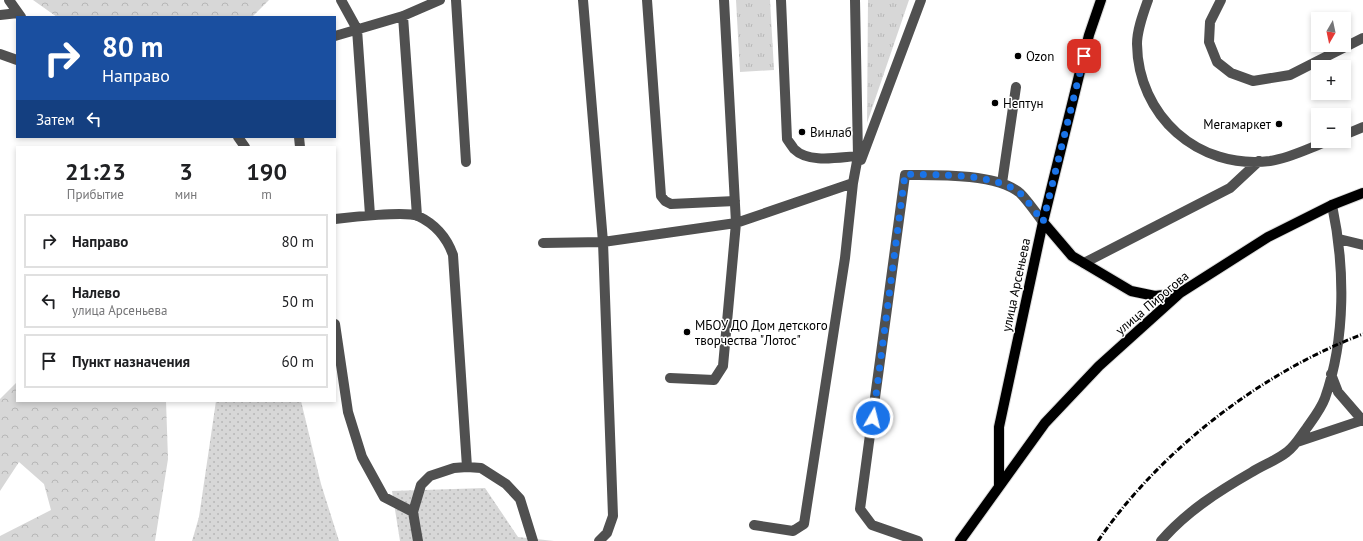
<!DOCTYPE html>
<html lang="ru">
<meta charset="utf-8">
<style>
body{margin:0;font-family:"PT Sans",sans-serif;background:#f2f2f2;color:#202124;height:100vh;display:flex;flex-direction:column;font-size:15px;white-space:nowrap}
*{box-sizing:border-box;margin:0}
p{font-size:13px;color:#757577}
.icon{flex:none;width:22px;height:22px;fill:none;stroke:currentColor;stroke-width:2;stroke-linecap:round;stroke-linejoin:round}
.map{position:relative;flex:1;overflow:hidden}
.side{position:absolute;left:16px;top:146px;width:320px;height:256px;display:flex;flex-direction:column;background:#fff;border-radius:0px;box-shadow:0 2px 6px #0003}
.side>*{flex:none}
.top-card{position:absolute;left:16px;top:16px;width:320px;height:122px;border-radius:0px;box-shadow:0 2px 6px #0003;background:#1a4fa0;color:#fff;overflow:hidden}
.needle{width:26px;rotate:189deg}
.fabs{position:absolute;left:1311px;top:12px;display:grid;gap:8px}
.fabs a{display:grid;place-items:center;width:40px;height:40px;border-radius:0px;background:#fff;box-shadow:0 2px 6px #0003;font-size:20px}
.pin{position:absolute;display:grid;place-items:center;width:34px;height:34px;color:#fff;margin:-17px;border-radius:8px;box-shadow:0 2px 6px #0006}
.me{position:absolute;width:44px;margin:-22px;rotate:8deg;stroke-linejoin:round;filter:drop-shadow(0 0 3px #0008)}
.turn{display:flex;align-items:center;gap:14px;height:84px;padding:0 20px;font-size:18px}
.turn .icon{width:52px;height:52px;stroke-width:2.5}
.turn b{display:block;font-size:28px;line-height:34px}
.then{display:flex;align-items:center;height:38px;padding:0 20px;background:#0003;gap:8px;font-size:15px}
.eta{display:flex;justify-content:space-evenly;align-items:center;height:68px;text-align:center}
.eta b{font-size:24px;font-weight:700;line-height:28px}
ul{padding:0;list-style:none}
li{display:flex;align-items:center;gap:12px;height:54px;margin:0 8px 6px;padding:0 12px;border:2px solid #e0e0e0;border-radius:0px}
li div{flex:1}
li b{display:block;font-size:15px}
li em{font-style:normal}
.map>svg:first-child{display:block}
.grass{fill:url(#grass-tufts)}
.forest{fill:url(#forest-crowns)}
.garden{fill:url(#garden-dots)}
.lines{fill:none;stroke-linecap:round;stroke-linejoin:round}
.major-casing{stroke:#dbdbdb;stroke-width:12}
.minor{stroke:#505050;stroke-width:10}
.major{stroke:#000;stroke-width:10}
.rail{stroke:#000;stroke-width:3;stroke-dasharray:6 2 1 2;stroke-linecap:butt}
.route{stroke:#1a73e8;stroke-width:7;stroke-dasharray:0 12.6}
.poi-dot{fill:#000;stroke:#fff;stroke-width:1.5}
.labels{text-anchor:middle;dominant-baseline:central;stroke-width:3;stroke-linejoin:round;paint-order:stroke}
.poi-label{font-size:13px;fill:#000;stroke:#fff;text-anchor:start}
.street-label{font-size:13px;fill:#000;stroke:#fff}
</style>
<div class="map">
<svg width="1363" height="541" viewBox="0 0 1363 541">
<defs>
<pattern id="grass-tufts" width="24" height="20" patternUnits="userSpaceOnUse"><rect width="24" height="20" fill="#d7d7d7"/><path d="M3 7l-1-3M5 7V3M7 7l1-3M15 17l-1-3M17 17v-4M19 17l1-3" fill="none" stroke="#b7b7b7"/></pattern>
<pattern id="forest-crowns" width="20" height="18" patternUnits="userSpaceOnUse"><rect width="20" height="18" fill="#d7d7d7"/><path d="M2 6a3 3 0 1 1 6 0M12 15a3 3 0 1 1 6 0" fill="none" stroke="#b7b7b7"/></pattern>
<pattern id="garden-dots" width="8" height="8" patternUnits="userSpaceOnUse"><rect width="8" height="8" fill="#d7d7d7"/><path d="M2 2h.1M6 6h.1" fill="none" stroke="#b7b7b7" stroke-width="1.8" stroke-linecap="round"/></pattern>
</defs>
<rect width="100%" height="100%" fill="#fff"/>
<path class="grass" d="M736,0H770L774,70L740,72Z
M868,0H909L867,123Z"/>
<path class="forest" d="M33,0H269L252,17H57Z
M17,382V401H166L168,459L155,541H0V536L51,510L44,484L19,462L0,491V399Z"/>
<path class="garden" d="M216,401H301L321,484L339,541H192L199,517Z
M485,488L518,537L554,541H400L392,491Z"/>
<g class="lines">
<g class="major-casing">
<path id="major" d="M1043,222L1072,256L1131,291L1155,296L1180,293
M999,485V427L1043,222L1089,35L1101,0
M960,541L1045,423L1099,366L1180,293L1268,237L1332,205L1363,193"/>
</g>
<path class="minor" d="M9,0L21,17
M341,0L357,29L370,215
M456,0L466,162
M583,0L603,242L613,516L607,533L599,541
M647,0L661,196L665,201L671,204L735,201
M781,0L787,139C789,142 792,146 794,149C809,164 840,157 858,156
M1148,0C1143,14 1137,30 1137,44C1138,116 1198,170 1270,161C1290,158 1309,148 1328,141
M1221,0L1210,22L1209,42L1217,62L1231,73L1253,81L1290,75L1363,38
M0,15L18,13
M403,16L417,216
M335,36L403,16L440,0
M0,54L17,60
M1344,135L1363,127
M238,137L245,147
M299,137L300,147
M861,160L921,0
M1002,183L1016,87
M335,219C351,217 406,211 418,216C435,224 447,238 453,255L467,467
M1339,239L1363,245
M543,243L603,242L736,223L853,183
M1084,263L1230,188L1259,161
M335,324L348,412L362,457L384,497L413,512
M1331,374L1338,392L1363,421
M670,378L714,380L723,366L736,223L724,0
M1297,442L1363,420
M754,525L793,531L804,524L845,258L853,183L858,156L855,0
M418,541L413,512L421,485L430,476L454,468L467,467L481,468L506,484L520,499L533,541
M918,541L872,525L860,509L905,175C935,175 996,173 1020,193C1028,201 1036,213 1043,222
M1161,541C1187,511 1219,491 1252,472C1263,465 1277,460 1287,452C1295,446 1300,437 1306,429C1313,419 1321,409 1325,398C1346,338 1345,266 1332,205"/>
<use href="#major" class="major"/>
<path class="rail" d="M1098,541C1159,451 1262,372 1363,334"/>
</g>
<g class="lines">
<path class="route" d="M873,418L905,174C936,175 996,173 1020,193C1028,201 1036,213 1043,222L1084,56"/>
</g>
<g class="poi-dot">
<circle cx="1018" cy="56" r="4"/>
<circle cx="995" cy="103" r="4"/>
<circle cx="1279" cy="124" r="4"/>
<circle cx="802" cy="132" r="4"/>
<circle cx="687" cy="332" r="4"/>
</g>
<g class="labels">
<g class="poi-label">
<text x="1026" y="56">Ozon</text>
<text x="1003" y="103">Нептун</text>
<text x="1271" y="124" text-anchor="end">Мегамаркет</text>
<text x="810" y="132">Винлаб</text>
<text x="695" y="325">МБОУ ДО Дом детского<tspan x="695" dy="15">творчества "Лотос"</tspan></text>
</g>
<g class="street-label">
<text transform="translate(1016 285) rotate(-78)">улица Арсеньева</text>
<text transform="translate(1152 303) rotate(-40)">улица Пирогова</text>
</g>
</g>
</svg>
<div class="fabs">
<a><svg class="needle" viewBox="-14 -14 28 28"><path d="M0-13l5 13h-10z" fill="#e53935"/><path d="M0 13l5-13h-10z" fill="#757577"/></svg></a>
<a>+</a>
<a>−</a>
</div>
<div class="pin" style="left:1084px;top:56px;background:#d93025"><svg class="icon" aria-label="arrive" viewBox="0 0 24 24"><path d="M6 21V4h12l-3 4 3 4H6"/></svg></div>
<svg class="me" style="left:873px;top:418px" viewBox="-20 -20 40 40"><circle r="17" fill="#1a73e8" stroke="#fff" stroke-width="3"/><path d="M0-11L8 9 0 5-8 9z" fill="#fff"/></svg>
<div class="top-card">
<div class="turn"><svg class="icon" aria-label="right" viewBox="0 0 24 24"><path d="M7 20v-9h11M14 6l5 5-5 5"/></svg><div><b>80 m</b>Направо</div></div>
<div class="then">Затем<svg class="icon" aria-label="left" viewBox="0 0 24 24"><path d="M17 20v-9H6M10 6l-5 5 5 5"/></svg></div>
</div>
<section class="side">
<div class="eta">
<div><b>21:23</b><p>Прибытие</p></div>
<div><b>3</b><p>мин</p></div>
<div><b>190</b><p>m</p></div>
</div>
<ul>
<li><svg class="icon" aria-label="right" viewBox="0 0 24 24"><path d="M7 20v-9h11M14 6l5 5-5 5"/></svg><div><b>Направо</b></div><em>80 m</em></li>
<li><svg class="icon" aria-label="left" viewBox="0 0 24 24"><path d="M17 20v-9H6M10 6l-5 5 5 5"/></svg><div><b>Налево</b><p>улица Арсеньева</p></div><em>50 m</em></li>
<li><svg class="icon" aria-label="arrive" viewBox="0 0 24 24"><path d="M6 21V4h12l-3 4 3 4H6"/></svg><div><b>Пункт назначения</b></div><em>60 m</em></li>
</ul>
</section>
</div>
